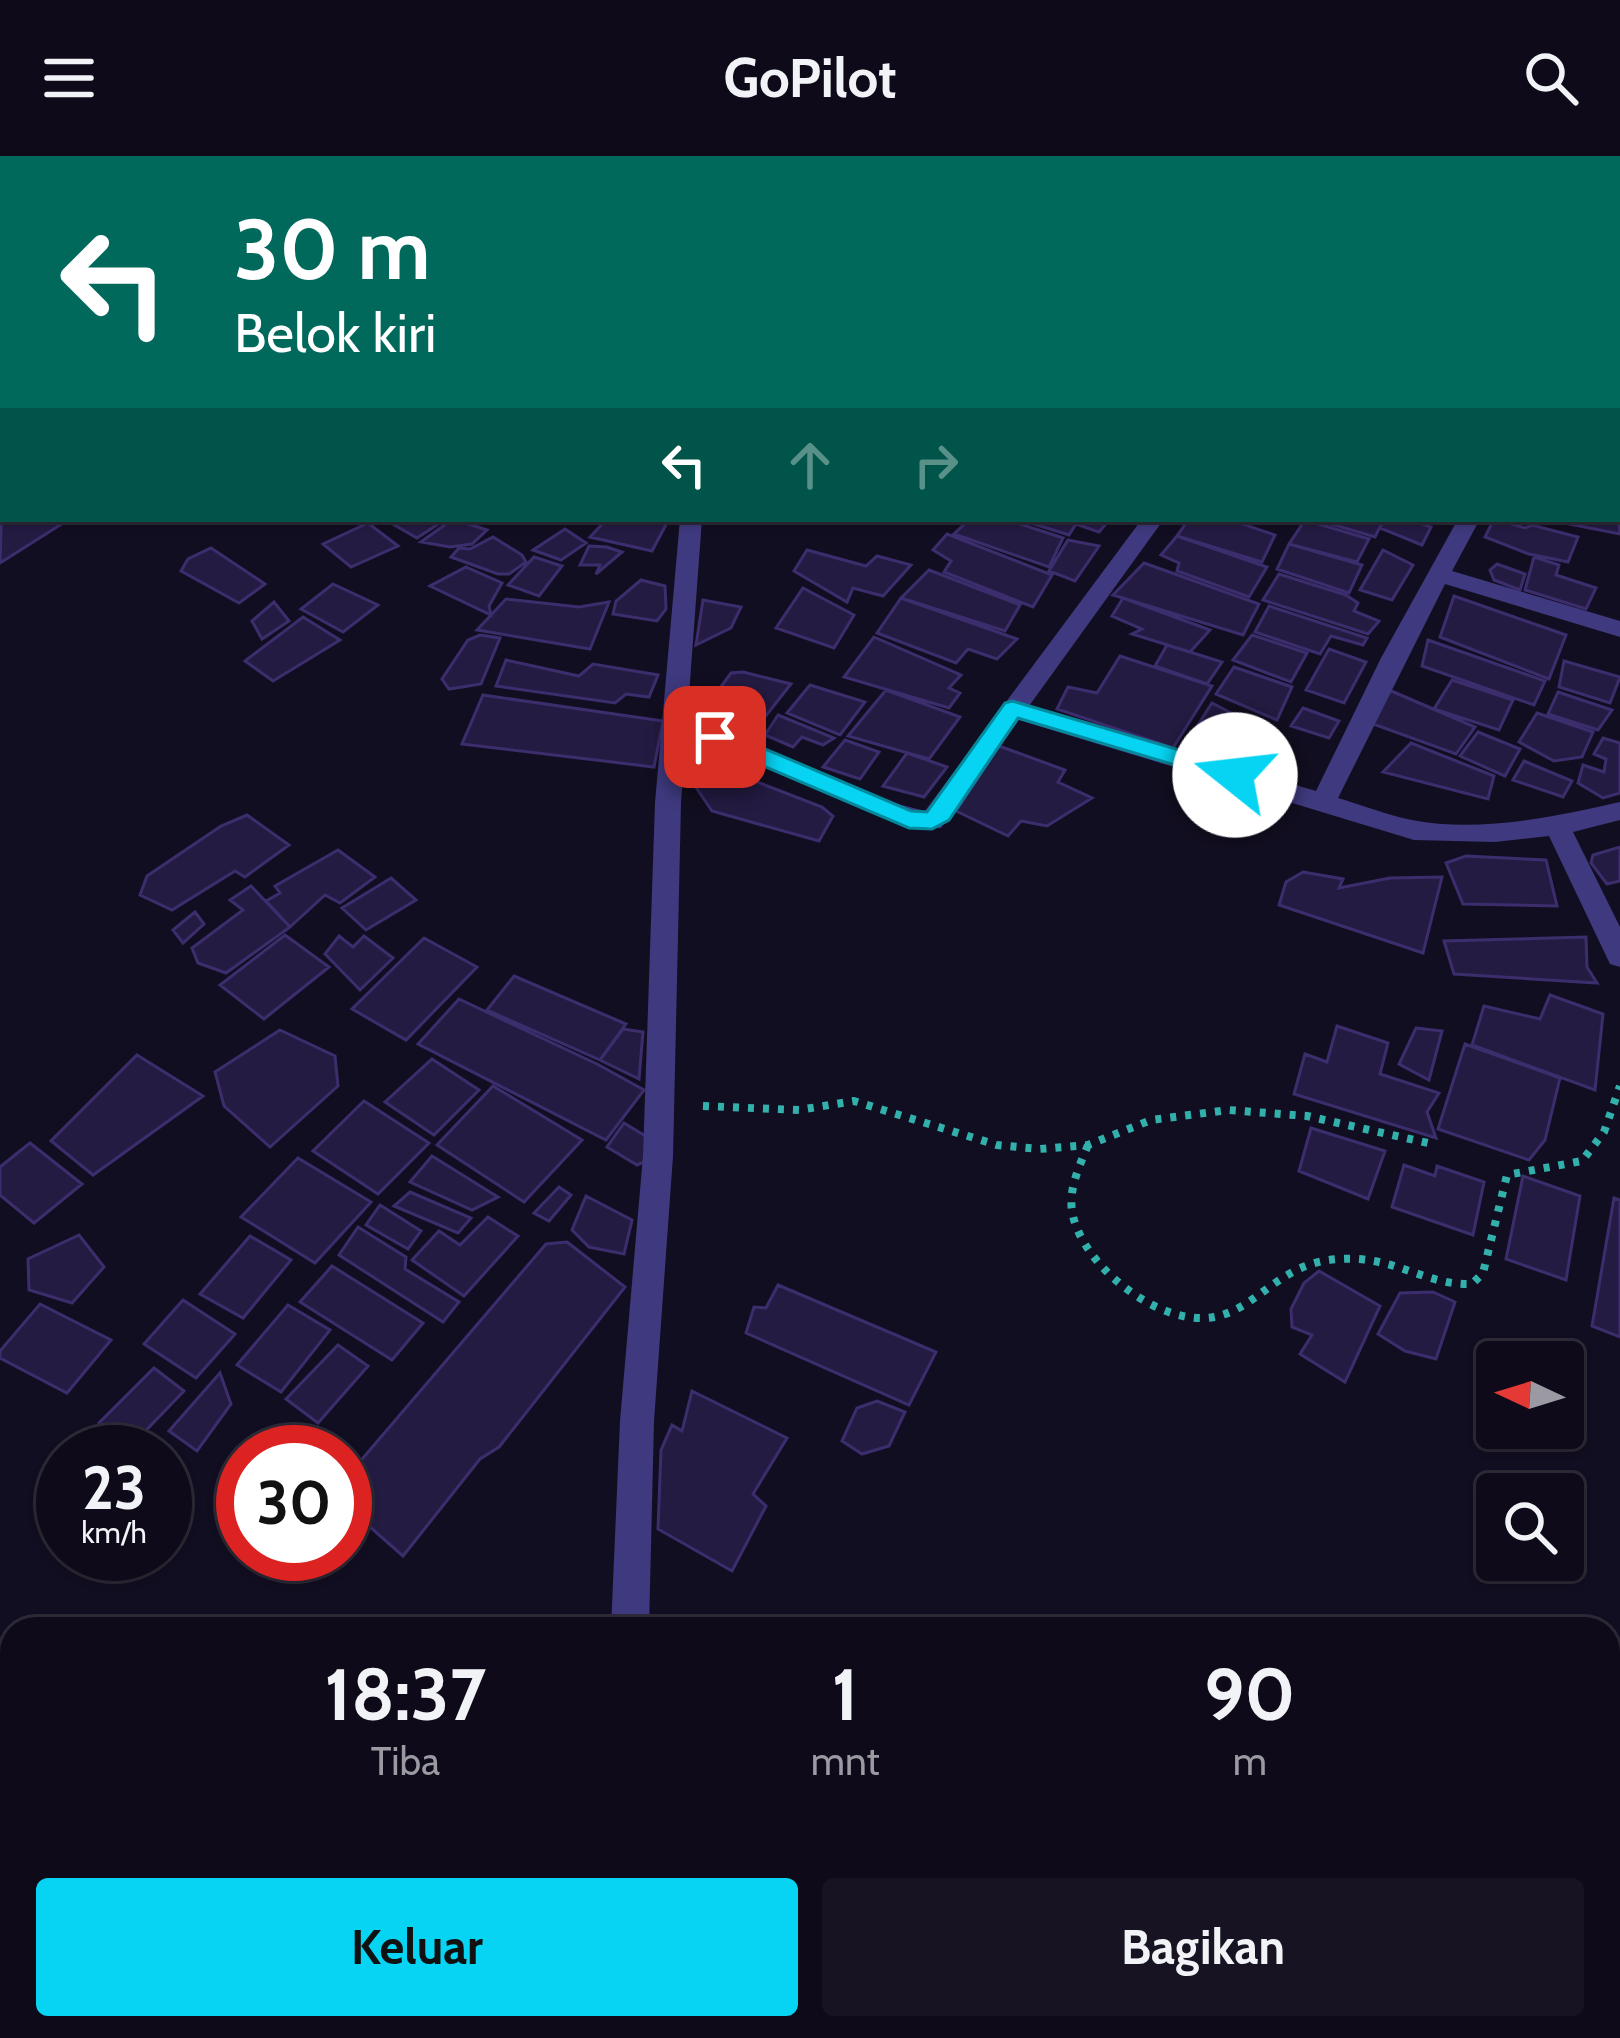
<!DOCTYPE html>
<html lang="id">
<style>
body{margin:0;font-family:Cabin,sans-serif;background:#171322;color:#f1f3f6;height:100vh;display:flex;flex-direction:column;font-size:45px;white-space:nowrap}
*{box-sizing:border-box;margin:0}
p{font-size:39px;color:#9b9aa2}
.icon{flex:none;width:66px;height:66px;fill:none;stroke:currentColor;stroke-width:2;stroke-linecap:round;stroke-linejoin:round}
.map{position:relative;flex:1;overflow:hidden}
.drawer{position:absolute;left:0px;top:1461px;width:1620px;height:423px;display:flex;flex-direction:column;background:#0e0a19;border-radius:36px 36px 0 0;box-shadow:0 3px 9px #0004,0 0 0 3px #2e2b38}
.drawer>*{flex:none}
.banner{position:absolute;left:0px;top:0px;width:1620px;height:366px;box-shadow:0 3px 9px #0004,0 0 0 3px #2e2b38;background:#00695c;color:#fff;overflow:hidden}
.needle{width:78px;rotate:274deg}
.buttons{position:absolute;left:1476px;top:1185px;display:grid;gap:24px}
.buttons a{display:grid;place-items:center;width:108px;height:108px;border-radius:12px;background:#0e0a19;box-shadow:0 3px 9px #0004,0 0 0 3px #2e2b38;font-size:60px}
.speed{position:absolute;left:36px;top:1269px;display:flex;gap:24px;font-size:60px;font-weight:700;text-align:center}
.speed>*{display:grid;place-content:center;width:156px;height:156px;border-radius:50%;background:#0e0a19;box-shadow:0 3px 9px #0004,0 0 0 3px #2e2b38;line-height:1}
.speed small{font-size:30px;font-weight:400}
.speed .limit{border:18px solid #d22;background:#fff;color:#111}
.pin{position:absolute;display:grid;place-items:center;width:102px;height:102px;color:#fff;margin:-51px;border-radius:24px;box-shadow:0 6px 18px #0006}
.me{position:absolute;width:132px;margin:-66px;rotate:286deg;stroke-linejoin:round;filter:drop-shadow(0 0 9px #0008)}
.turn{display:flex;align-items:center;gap:42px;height:252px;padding:0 36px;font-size:54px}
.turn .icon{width:156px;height:156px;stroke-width:2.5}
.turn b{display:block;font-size:84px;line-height:102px}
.lanes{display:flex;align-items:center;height:114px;padding:0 36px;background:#0003;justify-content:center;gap:60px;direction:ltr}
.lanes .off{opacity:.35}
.eta{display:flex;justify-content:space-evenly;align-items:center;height:204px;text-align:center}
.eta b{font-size:72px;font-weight:800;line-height:84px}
.button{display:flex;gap:24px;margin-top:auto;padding:24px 36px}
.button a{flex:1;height:138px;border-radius:12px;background:#07d4f2;color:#111;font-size:48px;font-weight:800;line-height:138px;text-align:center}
.button a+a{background:#171322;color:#f1f3f6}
header{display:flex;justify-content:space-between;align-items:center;height:156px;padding:0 36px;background:#0e0a19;font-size:54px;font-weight:800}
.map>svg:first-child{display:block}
.building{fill:#241b42;stroke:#3c2d6d;stroke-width:3}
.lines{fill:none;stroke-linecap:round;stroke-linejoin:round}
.path{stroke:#32b0ab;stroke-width:8;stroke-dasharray:6 9;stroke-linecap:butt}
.street{fill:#3f3a7f;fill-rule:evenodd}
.secondary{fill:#726afa;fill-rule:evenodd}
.route{fill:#07d4f2;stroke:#058a9d;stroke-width:3}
</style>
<header><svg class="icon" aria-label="menu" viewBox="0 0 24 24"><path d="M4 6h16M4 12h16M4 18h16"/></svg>GoPilot<svg class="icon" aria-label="search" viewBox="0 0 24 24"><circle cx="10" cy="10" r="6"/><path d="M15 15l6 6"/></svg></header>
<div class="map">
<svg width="1620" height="1882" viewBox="0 0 1620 1882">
<rect width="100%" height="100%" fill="#120e21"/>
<path class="building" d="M2,341L3,363L68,364L0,407Z
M1617,343L1620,378L1544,363H1617Z
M384,363H446L417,382Z
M453,363L487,374L472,388L450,391L421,386Z
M607,363H669L652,395L590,381Z
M970,363H1005L1063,382L1049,411L954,378Z
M1018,363H1110L1099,376L1076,368L1069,379Z
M1189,363H1228L1275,379L1262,406L1177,380Z
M1314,363H1384L1375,381Z
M1384,363H1408L1431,371L1422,389L1380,372Z
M1494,363L1525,372L1532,369L1578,381L1568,406L1529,398L1485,381Z
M1305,364L1369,383L1357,406L1289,388Z
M368,367L398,390L351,411L323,388Z
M565,373L586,387L561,404L533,394Z
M947,378L1052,419L1033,451L944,416L951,405L933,394Z
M1177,380L1267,411L1249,441L1177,415L1179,407L1161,399Z
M493,381L522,399L526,406L509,418H498L451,401L459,392L470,393Z
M1068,384L1099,390L1075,425L1049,415Z
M1289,388L1362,409L1349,437L1277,413Z
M589,390L607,391L622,396L596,418L600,409H580Z
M211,392L265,428L239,447L181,415L188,403Z
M807,394L866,410L877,400L911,409L883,440L853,432L847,446L794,415Z
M1383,394L1413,409L1392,444L1360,434Z
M534,401L562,410L539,440L508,429Z
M1534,401L1559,409L1556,419L1596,432L1586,453L1525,434Z
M1144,407L1259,448L1243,479L1113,439Z
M1497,408L1525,418L1520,434L1494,424L1490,414Z
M466,411L502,427L489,450L491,459L430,430Z
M929,414L1020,449L1005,475L901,442Z
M1279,418L1346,439L1358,447L1354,455L1379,465L1368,478L1263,444Z
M641,424L665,430L666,453L657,465L613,458L616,445Z
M333,428L378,449L343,476L301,453Z
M803,432L854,459L834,492L776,472Z
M1454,440L1566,479L1549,523L1440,481Z
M901,442L1017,483L997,503L968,493L956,507L877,477Z
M1123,442L1210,474L1190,496L1132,478L1142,473L1112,460Z
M506,443L579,451L609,446L590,493L477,474Z
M703,444L741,451L731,472L696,489Z
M274,446L289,465L262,483L252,465Z
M1269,450L1367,482L1363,489L1331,480L1320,498L1255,476Z
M303,461L340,484L273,525L245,505Z
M480,479L500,482L481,528L449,533L442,523L468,484Z
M1252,479L1307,497L1291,526L1233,504Z
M874,481L961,519L949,532L960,537L949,552L844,521Z
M1428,484L1545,525L1534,549L1422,510Z
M1167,489L1190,496L1222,506L1207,528L1155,510Z
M1329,493L1366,506L1344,547L1306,534Z
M1120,500L1212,530L1173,592L1057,553L1068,531L1097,537Z
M506,504L579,520L593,508L658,519L649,541L626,538L615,547L496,530Z
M1564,505L1620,521L1610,547L1559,531Z
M1234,511L1292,531L1277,564L1216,538Z
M743,516L791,528L761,566L709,547L731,517Z
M1452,524L1513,544L1499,574L1434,553Z
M810,529L865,546L840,579L787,557Z
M886,534L960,561L929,603L848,580Z
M1389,534L1475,571L1456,598L1373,568Z
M1558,536L1612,554L1598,574L1548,558Z
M483,539L663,565L654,611L462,588Z
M1212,547L1235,559L1219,583L1230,588L1219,601L1187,586Z
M1303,552L1339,565L1329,582L1291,570Z
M1537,557L1593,576L1582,601L1554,605L1519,586Z
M778,559L834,582L823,589L802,581L793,591L765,579Z
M1478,576L1520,593L1505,620L1460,600Z
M1603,582L1620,587V637L1603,642L1578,627L1583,609L1604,616L1606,603L1594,598Z
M845,584L879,596L860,623L823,611Z
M1411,587L1494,620L1488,643L1383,616Z
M999,590L1065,614L1058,626L1092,642L1047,670L1021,665L1008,680L956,655Z
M907,597L947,611L924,641L883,630Z
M695,602L822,651L833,660L819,685L712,655L691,624Z
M1524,605L1572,625L1563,641L1513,624Z
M247,659L289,689L245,721L235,715L172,754L140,739L147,720L221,670Z
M1620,691V725L1607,728L1591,707L1593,699Z
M338,694L375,721L340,747L325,739L290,771L266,745L280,737L275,730Z
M1466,700L1546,704L1557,750L1463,748L1446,707Z
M1303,716L1343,723L1339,732L1390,722L1442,721L1423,797L1279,749L1286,726Z
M391,722L416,744L366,774L342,752Z
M251,730L290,771L226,817L198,807L192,792L243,754L230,744Z
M195,756L204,768L183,787L173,774Z
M285,779L329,811L264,863L220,829Z
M339,780L353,791L364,780L393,802L360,834L325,798Z
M1586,781L1587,811L1597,827L1454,818L1444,785Z
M424,782L477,811L406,884L352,853Z
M514,820L626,868L600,904L487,854Z
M1550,839L1603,858L1595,934L1472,889L1484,850L1540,863Z
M459,843L597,908L644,934L606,984L418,888Z
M1337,870L1388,887L1380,918L1439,937L1427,956L1436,982L1294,938L1305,898L1327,906Z
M1416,872L1442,875L1429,924L1399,908Z
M623,873L643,876L639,923L600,904Z
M280,874L335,900L338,930L270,991L224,950L215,916Z
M1465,888L1560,922L1545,984L1529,1004L1438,973Z
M137,899L203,940L93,1019L51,985Z
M432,903L479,934L434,979L385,946Z
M493,930L582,984L524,1046L437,989Z
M364,945L429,987L378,1038L313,995Z
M624,967L657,987L649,1004L637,1009L607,991Z
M1311,972L1385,995L1368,1043L1299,1015Z
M30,987L82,1028L34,1067L0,1039V1011Z
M432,1000L498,1041L472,1054L410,1026Z
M298,1002L371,1046L315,1107L241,1061Z
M1404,1009L1435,1020L1437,1010L1484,1026L1473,1079L1392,1051Z
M1523,1020L1580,1040L1566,1124L1506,1103Z
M559,1031L571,1039L549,1065L534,1057Z
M410,1036L471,1062L458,1077L394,1050Z
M586,1040L632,1064L624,1098L589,1091L572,1074Z
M1614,1042L1620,1044V1181L1592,1170Z
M380,1049L421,1075L408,1093L366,1069Z
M488,1061L518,1080L464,1140L412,1104L439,1075L460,1089Z
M358,1071L406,1101L405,1113L459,1146L443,1166L339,1099Z
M79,1079L104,1111L72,1147L29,1134L28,1103Z
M250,1080L291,1104L243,1162L200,1138Z
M567,1086L625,1131L499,1291L480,1303L403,1400L345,1349V1323L546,1088Z
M332,1110L423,1167L392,1204L300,1146Z
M1319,1115L1380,1150L1345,1226L1300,1198L1312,1179L1292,1171L1291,1153L1304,1127Z
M778,1129L936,1196L909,1249L746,1177L754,1151L766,1152Z
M1433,1136L1455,1146L1436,1203L1405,1195L1378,1178L1400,1137Z
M183,1144L235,1178L196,1222L144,1188Z
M40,1148L111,1184L67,1237L0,1202V1195Z
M288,1149L330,1174L281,1236L237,1209Z
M338,1189L368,1210L318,1267L286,1243Z
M154,1212L184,1235L129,1292L99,1267Z
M220,1217L231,1248L197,1295L169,1275Z
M692,1235L787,1282L753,1338L766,1350L732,1415L658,1373L661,1294L672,1269L682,1275Z
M877,1245L905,1256L889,1290L862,1298L842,1285L857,1252Z"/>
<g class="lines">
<path class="path" d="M703,950L799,954L854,945L997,989L1039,993L1088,989L1151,964L1228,954L1307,960L1428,987
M1088,989C1079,1011 1067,1036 1073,1060C1085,1112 1160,1171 1214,1161C1260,1152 1278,1107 1338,1103C1395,1099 1425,1130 1472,1128L1483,1117L1507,1019L1582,1005L1604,976L1620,930"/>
<path class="street" d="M63,0H81L61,3Z
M695,0H713V3H695Z
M971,0H989L968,3Z
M1269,0H1287L1268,3Z
M0,86H3L0,101Z
M1617,303H1620V316H1617Z
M680,363H702L681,647L673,1000L654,1265L649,1473H611L620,1265L643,1000L655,647Z
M1142,363H1164L1029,550L1316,635L1381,502L1458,363H1480L1452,415L1620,465V481L1445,428L1338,642C1362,649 1387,659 1412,664C1479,677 1554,661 1620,646V664L1573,676L1620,771V811L1610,808L1549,680L1495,686L1414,684L1019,564L941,672H909L706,587L702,581L715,572L724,575L894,647L925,655Z
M595,1872H637V1882H595Z"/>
<path class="secondary" d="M1508,0H1531L1534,3H1511Z
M1617,22L1620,23V33L1617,32Z"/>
</g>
<path class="route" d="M1012,545L1244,613L1247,619L1235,627L1018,562L949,664L932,673L909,672L707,586L703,581L707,575H723L911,655L927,656L1005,547Z"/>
</svg>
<div class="buttons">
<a><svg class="needle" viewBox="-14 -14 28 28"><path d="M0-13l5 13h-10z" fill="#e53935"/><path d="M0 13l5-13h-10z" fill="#9b9aa2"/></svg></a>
<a><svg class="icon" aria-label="search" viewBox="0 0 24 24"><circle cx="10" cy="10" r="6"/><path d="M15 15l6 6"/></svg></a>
</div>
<div class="speed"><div>23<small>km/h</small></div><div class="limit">30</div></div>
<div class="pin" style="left:715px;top:581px;background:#d93025"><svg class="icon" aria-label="arrive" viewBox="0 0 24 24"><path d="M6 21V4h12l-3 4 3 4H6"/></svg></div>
<svg class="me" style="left:1235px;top:619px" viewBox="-20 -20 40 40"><circle r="19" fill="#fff"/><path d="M0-13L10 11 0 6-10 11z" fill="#07d4f2"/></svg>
<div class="banner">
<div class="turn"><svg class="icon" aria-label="left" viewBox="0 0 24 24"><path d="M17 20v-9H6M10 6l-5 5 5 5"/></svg><div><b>30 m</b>Belok kiri</div></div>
<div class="lanes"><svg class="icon" aria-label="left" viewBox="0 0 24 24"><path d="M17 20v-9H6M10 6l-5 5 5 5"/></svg><svg class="icon off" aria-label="ahead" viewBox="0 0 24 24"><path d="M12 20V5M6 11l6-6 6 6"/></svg><svg class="icon off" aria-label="right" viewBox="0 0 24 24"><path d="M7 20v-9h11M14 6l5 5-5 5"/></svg></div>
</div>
<section class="drawer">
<div class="eta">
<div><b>18:37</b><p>Tiba</p></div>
<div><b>1</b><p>mnt</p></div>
<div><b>90</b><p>m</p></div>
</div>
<div class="button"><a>Keluar</a><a>Bagikan</a></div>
</section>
</div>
